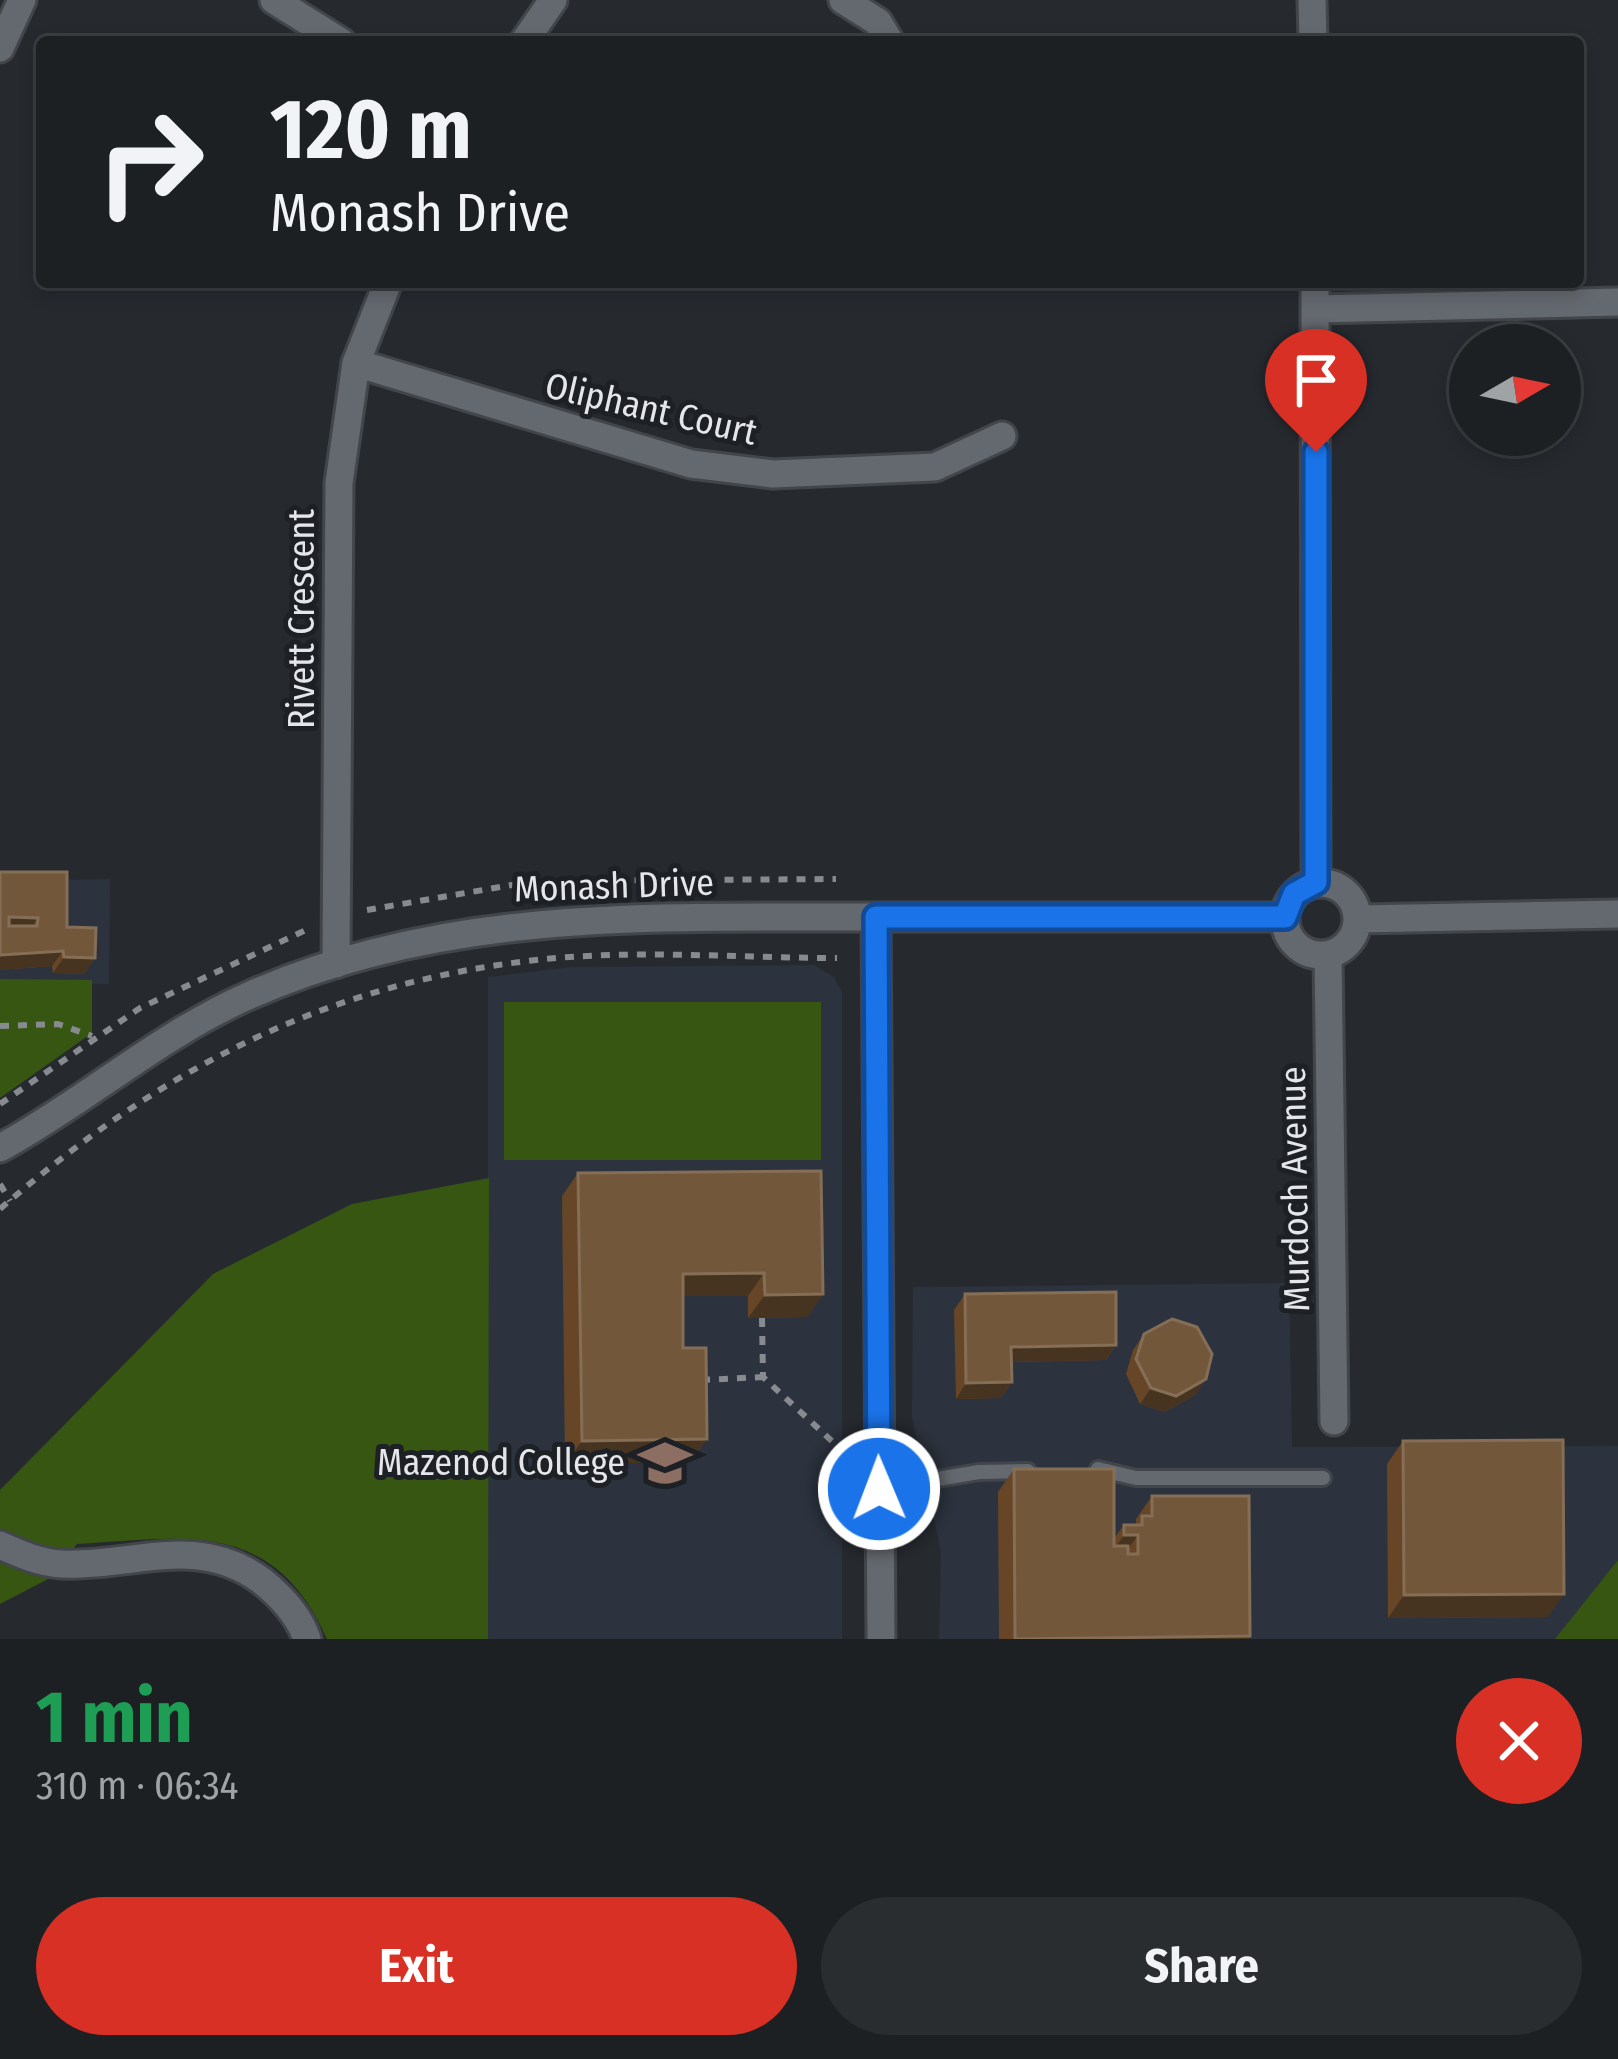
<!DOCTYPE html>
<meta charset="utf-8">
<style>
body{margin:0;font-family:"Fira Sans Condensed",sans-serif;background:#292d30;color:#f1f3f6;height:100vh;display:flex;flex-direction:column;font-size:45px;white-space:nowrap}
*{box-sizing:border-box;margin:0}
p{font-size:39px;color:#a0a3a6}
.icon{flex:none;width:66px;height:66px;fill:none;stroke:currentColor;stroke-width:2;stroke-linecap:round;stroke-linejoin:round}
.map{position:relative;height:1639px;overflow:hidden}
.drawer{display:flex;flex-direction:column;background:#1c2023;flex:1}
.drawer>*{flex:none}
.banner{position:absolute;left:36px;top:36px;width:1548px;height:252px;border-radius:12px;box-shadow:0 6px 18px #0003,0 0 0 3px #3a3e41;background:#1c2023;color:#f1f3f6;overflow:hidden}
.needle{width:78px;rotate:81deg}
.fabs{position:absolute;left:1449px;top:324px;display:grid;gap:24px}
.fabs a{display:grid;place-items:center;width:132px;height:132px;border-radius:50%;background:#1c2023;box-shadow:0 6px 18px #0003,0 0 0 3px #3a3e41;font-size:60px}
.pin{position:absolute;display:grid;place-items:center;width:102px;height:102px;color:#fff;margin:-123px -51px;border-radius:50% 50% 50% 0;rotate:-45deg;box-shadow:0 0 12px #0007}
.pin .icon{rotate:45deg}
.me{position:absolute;width:132px;margin:-66px;rotate:359deg;stroke-linejoin:round;filter:drop-shadow(0 0 9px #0008)}
.turn{display:flex;align-items:center;gap:42px;height:252px;padding:0 36px;font-size:54px}
.turn .icon{width:156px;height:156px;stroke-width:2.5}
.turn b{display:block;font-size:84px;line-height:102px}
.round{display:grid;place-items:center;flex:none;width:126px;height:126px;border-radius:63px;background:#292d30}
.head{display:flex;align-items:center;justify-content:space-between;height:204px;padding:0 36px}
h1{font-size:72px;font-weight:700;line-height:90px;color:#1e9e55}
.cta{display:flex;gap:24px;margin-top:auto;padding:24px 36px}
.cta a{flex:1;height:138px;border-radius:72px;background:#d93025;color:#fff;font-size:48px;font-weight:700;line-height:138px;text-align:center}
.cta a+a{background:#292d30;color:#f1f3f6}
.map>svg:first-child{display:block}
.built{fill:#2c333e}
.green{fill:#365612}
.lines{fill:none;stroke-linecap:round;stroke-linejoin:round}
.service-casing{stroke:#42454a;stroke-width:20}
.minor-casing{stroke:#42454a;stroke-width:33}
.path{stroke:#878a8f;stroke-width:6;stroke-dasharray:9 9;stroke-linecap:butt}
.service{stroke:#64696f;stroke-width:14}
.minor{stroke:#64696f;stroke-width:27}
.wall{fill:#664626}
.shaded-wall{fill:#463421}
.building{fill:#73573b;stroke:#856e56;stroke-width:3;fill-rule:evenodd}
.route-casing{stroke:#114b97;stroke-width:30}
.route{stroke:#1a73e8;stroke-width:21}
.labels{text-anchor:middle;dominant-baseline:central;stroke-width:10;stroke-linejoin:round;paint-order:stroke}
.street-label{font-size:36px;fill:#e4e6ea;stroke:#1d2025}
.poi-label{font-size:36px;fill:#e4e6ea;stroke:#1d2025;text-anchor:end}
</style>
<div class="map">
<svg width="1618" height="1639" viewBox="0 0 1618 1639">
<rect width="100%" height="100%" fill="#262a2f"/>
<path class="built" d="M110,879L109,984L0,983V881Z
M814,965L834,977L842,992V1639H488V977L572,967Z
M1289,1283L1292,1447L1618,1446V1639H939L941,1552L912,1417L913,1287Z"/>
<path class="green" d="M0,979L92,980V1033L0,1098Z
M504,1002H821V1160H504Z
M489,1178L488,1639H327C273,1517 185,1538 77,1544L50,1578L0,1604V1490L213,1274L352,1204Z
M1618,1560V1639H1555Z"/>
<g class="lines">
<g class="service-casing">
<path id="service" d="M1098,1469L1136,1478H1323
M879,1489L979,1472L1028,1471"/>
</g>
<g class="minor-casing">
<path id="minor" d="M274,0L341,42
M843,0L878,22L890,42
M1312,0L1313,42
M524,42L553,0
M0,48L22,0
M1315,282L1316,882
M1316,309L1618,302
M356,363L691,464L773,474L935,467L1002,436
M1285 919a36 36 0 1 1 72 0a36 36 0 1 1-72 0Z
M876,917L881,1639
M1358,919L1618,914
M1328,955L1334,1421
M336,964L339,483L356,363L388,282
M0,1148C86,1101 158,1036 248,996C437,912 636,917 838,917C987,917 1136,917 1285,917
M0,1545C20,1554 40,1563 62,1564C134,1567 198,1533 262,1581C282,1597 299,1615 307,1639"/>
</g>
<path class="path" d="M367,910L535,881L836,879
M0,1026L58,1024L92,1036
M0,1104L140,1008L308,929
M0,1184L10,1201
M0,1209C160,1070 323,984 536,960C635,949 738,958 837,958
M762,1318L763,1377L849,1457
M701,1380L763,1377"/>
<use href="#service" class="service"/>
<use href="#minor" class="minor"/>
</g>
<path class="wall" d="M0,872L67,927L95,958L84,974L53,973L52,966L0,970Z
M578,1173L823,1294L807,1317L748,1318V1296H683V1348L707,1439L691,1462L565,1464L562,1196Z
M965,1294L1116,1345L1106,1360L1012,1362V1382L1001,1398L956,1399L954,1310Z
M1144,1334L1206,1379L1195,1395L1165,1412L1140,1404L1126,1374L1133,1350Z
M1403,1441L1548,1617L1388,1618L1387,1464Z
M1014,1469L1114,1538L1124,1525H1136V1519L1152,1496L1250,1636L1248,1639H999L998,1492Z"/>
<path class="shaded-wall" d="M9,917L38,918L27,933H0Z
M63,951L52,966L0,970V955Z
M64,957L95,958L84,974L53,973Z
M764,1273L748,1296H667L683,1274Z
M823,1294L807,1317L748,1318L765,1295Z
M1116,1345L1106,1360L1000,1362L1011,1347Z
M1206,1379L1195,1395L1165,1412L1140,1404L1151,1388Z
M1012,1382L1001,1398L956,1399L966,1383Z
M707,1439L691,1462L565,1464L582,1441Z
M1124,1535H1138L1122,1558H1108Z
M1564,1594L1548,1617L1388,1618L1404,1595Z
M1250,1636L1248,1639H1112L1114,1637Z"/>
<path class="building" d="M0,872H67V927L96,928L95,958L64,957L63,951L0,955ZM9,917L38,918L37,926H9Z
M821,1171L823,1294L765,1295L764,1273L683,1274V1348H706L707,1439L582,1441L578,1173Z
M1116,1292V1345L1011,1347L1012,1382L966,1383L965,1294Z
M1172,1319L1197,1327L1212,1354L1206,1379L1176,1396L1151,1388L1136,1359L1144,1334Z
M1563,1440L1564,1594L1404,1595L1403,1441Z
M1014,1469H1114V1546H1128V1554H1138V1535H1124V1525H1142V1516H1152V1496H1249L1250,1636L1015,1639Z"/>
<g class="lines">
<g class="route-casing">
<path id="route" d="M879,1489L876,917H1285L1294,894L1316,882V452"/>
</g>
<use href="#route" class="route"/>
</g>
<defs>
<g id="school-bare" transform="scale(4.14)"><path d="M0-5L7-2L0 1L-7-2ZM-4 1L0 2.5L4 1V4Q0 6-4 4Z" fill="#8d6e63" stroke="#1d2025" stroke-width="2.5" paint-order="stroke"/></g>
</defs>
<g fill-rule="evenodd">
<use href="#school-bare" x="665" y="1463"/>
</g>
<g class="labels">
<g class="street-label">
<text transform="translate(651 409) rotate(13)">Oliphant Court</text>
<text transform="translate(302 619) rotate(-90)">Rivett Crescent</text>
<text transform="translate(614 886) rotate(-2)">Monash Drive</text>
<text transform="translate(1295 1189) rotate(-91)">Murdoch Avenue</text>
</g>
<g class="poi-label">
<text x="625" y="1463">Mazenod College</text>
</g>
</g>
</svg>
<div class="fabs">
<a><svg class="needle" viewBox="-14 -14 28 28"><path d="M0-13l5 13h-10z" fill="#e53935"/><path d="M0 13l5-13h-10z" fill="#a0a3a6"/></svg></a>
</div>
<div class="pin" style="left:1316px;top:452px;background:#d93025"><svg class="icon" aria-label="arrive" viewBox="0 0 24 24"><path d="M6 21V4h12l-3 4 3 4H6"/></svg></div>
<svg class="me" style="left:879px;top:1489px" viewBox="-20 -20 40 40"><circle r="17" fill="#1a73e8" stroke="#fff" stroke-width="3"/><path d="M0-11L8 9 0 5-8 9z" fill="#fff"/></svg>
<div class="banner">
<div class="turn"><svg class="icon" aria-label="right" viewBox="0 0 24 24"><path d="M7 20v-9h11M14 6l5 5-5 5"/></svg><div><b>120 m</b>Monash Drive</div></div>
</div>
</div>
<section class="drawer">
<div class="head"><div><h1>1 min</h1><p>310 m · 06:34</p></div><a class="round" style="background:#d93025;color:#fff"><svg class="icon" aria-label="close" viewBox="0 0 24 24"><path d="M6 6l12 12M18 6L6 18"/></svg></a></div>
<div class="cta"><a>Exit</a><a>Share</a></div>
</section>
